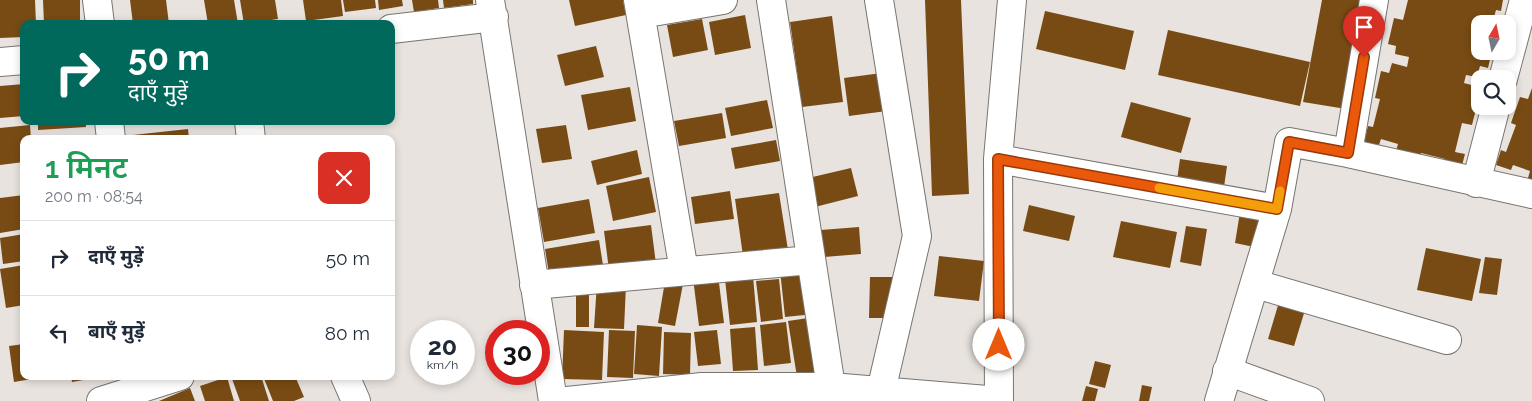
<!DOCTYPE html>
<html lang="hi">
<meta charset="utf-8">
<style>
body{margin:0;font-family:Raleway,"Noto Sans Devanagari",sans-serif;background:#f2f2f3;color:#1f2937;height:100vh;display:flex;flex-direction:column;font-size:19px;white-space:nowrap}
*{box-sizing:border-box;margin:0}
p{font-size:16px;color:#747a83}
.icon{flex:none;width:28px;height:28px;fill:none;stroke:currentColor;stroke-width:2;stroke-linecap:round;stroke-linejoin:round}
.map{position:relative;flex:1;overflow:hidden}
.details{position:absolute;left:20px;top:135px;width:375px;height:245px;display:flex;flex-direction:column;background:#fff;border-radius:10px;box-shadow:0 2px 8px #0003}
.details>*{flex:none}
.guide{position:absolute;left:20px;top:20px;width:375px;height:105px;border-radius:10px;box-shadow:0 2px 8px #0003;background:#00695c;color:#fff;overflow:hidden}
.needle{width:32px;rotate:9deg}
.tools{position:absolute;left:1471px;top:15px;display:grid;gap:10px}
.tools a{display:grid;place-items:center;width:45px;height:45px;border-radius:10px;background:#fff;box-shadow:0 2px 8px #0003;font-size:25px}
.speed{position:absolute;left:410px;top:320px;display:flex;gap:10px;font-size:25px;font-weight:700;text-align:center}
.speed>*{display:grid;place-content:center;width:65px;height:65px;border-radius:50%;background:#fff;box-shadow:0 2px 8px #0003;line-height:1}
.speed small{font-size:12px;font-weight:400}
.speed .limit{border:8px solid #d22;background:#fff;color:#111}
.pin{position:absolute;display:grid;place-items:center;width:42px;height:42px;color:#fff;margin:-51px -21px;border-radius:50% 50% 50% 0;rotate:-45deg;box-shadow:0 0 5px #0007}
.pin .icon{rotate:45deg}
.me{position:absolute;width:55px;margin:-28px;rotate:0deg;stroke-linejoin:round;filter:drop-shadow(0 0 4px #0008)}
.turn{display:flex;align-items:center;gap:18px;height:105px;padding:0 25px;font-size:22px}
.turn .icon{width:65px;height:65px;stroke-width:2.5}
.turn b{display:block;font-size:35px;line-height:42px}
.round{display:grid;place-items:center;flex:none;width:52px;height:52px;border-radius:10px;background:#f2f2f3}
.overview{display:flex;align-items:center;justify-content:space-between;height:85px;padding:0 25px}
h1{font-size:30px;font-weight:600;line-height:38px;color:#1e9e55}
ul{padding:0;list-style:none}
li{display:flex;align-items:center;gap:15px;height:75px;padding:0 25px;border-top:1px solid #e0e1e3}
li div{flex:1}
li b{display:block;font-size:19px}
li em{font-style:normal}
.map>svg:first-child{display:block}
.building{fill:#784b14}
.lines{fill:none;stroke-linecap:round;stroke-linejoin:round}
.street-casing{stroke:#787470;stroke-width:30}
.street{stroke:#fff;stroke-width:28}
.route-casing{stroke:#983908;stroke-width:12}
.route{stroke:#ea580c;stroke-width:9}
.slow{stroke:#f59e0b;stroke-width:9}
</style>
<div class="map">
<svg width="1532" height="401" viewBox="0 0 1532 401">
<rect width="100%" height="100%" fill="#e8e3df"/>
<path class="building" d="M0,0H35L36,24H24V37L0,38Z
M43,0H80V24H44Z
M130,0H166L169,24H133Z
M204,0H234L238,24H208Z
M240,0H275L278,19L244,24Z
M303,0H341L343,16L306,21Z
M343,0H375L376,8L345,12Z
M378,0H402L403,6L379,10Z
M412,0H438L439,8L414,12Z
M443,0H473V4L444,8Z
M569,0H623L626,15L575,26Z
M925,0H961L969,194L932,196Z
M1322,0H1366L1346,109L1303,102Z
M1408,0H1503L1501,11L1496,10L1492,24H1480V51H1492L1488,68L1480,66L1477,77L1466,75L1464,83L1475,86L1474,91L1480,93L1472,125L1462,123L1455,152L1465,154L1461,169L1443,165L1445,159L1421,153L1420,157L1396,151L1398,144L1381,139L1379,145L1364,142L1368,126L1373,127L1380,99L1375,98L1381,71L1389,73L1392,63L1407,67L1409,57L1395,54L1396,46L1388,44L1394,18L1403,20Z
M1045,11L1134,31L1125,70L1036,49Z
M745,15L751,48L715,55L709,22Z
M832,16L843,102L802,107L790,22Z
M702,19L708,50L673,57L667,25Z
M1168,30L1310,62L1300,106L1158,75Z
M596,46L604,77L565,86L557,55Z
M889,72L894,110L849,116L844,78Z
M24,84V116L0,118V86Z
M630,87L636,121L588,130L581,95Z
M1532,88V180L1528,178L1530,171L1513,165L1511,170L1496,165L1501,150L1506,152L1516,125L1511,123L1520,97L1528,99Z
M767,100L773,128L731,136L725,108Z
M1131,102L1191,118L1181,153L1121,137Z
M722,113L726,138L679,146L674,121Z
M38,121H86V127L38,130Z
M30,125L31,139H24V162L0,165V128Z
M566,125L572,159L542,163L536,129Z
M188,129L189,139H133V135Z
M776,140L780,161L735,169L731,148Z
M637,150L642,174L597,185L591,161Z
M1180,159L1227,166L1223,194L1176,187Z
M851,168L858,196L811,208L804,179Z
M649,177L656,212L613,221L606,186Z
M730,191L734,219L695,224L691,197Z
M779,193L788,250L743,256L735,199Z
M24,195V229L0,233V198Z
M589,199L595,233L544,242L538,208Z
M1029,205L1075,216L1069,241L1023,231Z
M1241,206L1265,210L1259,248L1235,243Z
M1121,221L1177,232L1170,268L1113,257Z
M651,225L656,264L609,270L604,231Z
M1186,226L1207,229L1201,266L1180,262Z
M859,227L861,254L824,257L821,230Z
M24,234V261L3,264L0,238Z
M599,240L603,265L549,274L545,249Z
M1426,248L1481,259L1472,301L1417,290Z
M939,256L984,261L979,301L934,296Z
M1485,257L1502,259L1497,295L1479,293Z
M24,265V305L6,308L0,269Z
M809,267L814,314L785,317L780,270Z
M718,275L724,323L699,326L693,278Z
M753,276L757,322L730,325L725,279Z
M870,277H895L894,318H869Z
M779,279L783,319L761,322L756,281Z
M665,281L683,284L675,326L658,323Z
M597,283L626,285L624,329L594,328Z
M576,284H589V327H576Z
M1279,302L1305,310L1294,346L1268,339Z
M815,317L824,373L797,377L788,321Z
M786,322L791,363L764,366L760,325Z
M637,325L662,327L659,376L634,374Z
M755,327L758,370L733,371L730,329Z
M564,330L604,332L602,380L562,379Z
M609,330L635,331L633,378L607,377Z
M717,330L721,364L698,366L694,332Z
M664,332L691,333L690,375L663,374Z
M24,344V376L44,377L14,382L9,346Z
M1095,361L1111,365L1105,388L1089,384Z
M71,376H100V377L72,382Z
M231,376H261L269,401H240Z
M263,376H295L304,397L294,401H273Z
M227,377L234,401H205L200,386Z
M1142,385L1152,387L1149,401H1139Z
M1086,386L1098,389L1095,401H1082Z
M190,388L195,401H159Z"/>
<g class="lines">
<g class="street-casing">
<path id="street" d="M97,0L100,24
M490,0L553,401
M638,0L684,271
M771,0L831,387
M879,0L917,236L881,391
M641,14L723,0
M391,29L494,17
M0,62L24,60
M1503,79L1524,0
M109,121L111,139
M249,121L251,139
M1348,153L1374,0
M998,159L1277,209
M1476,183L1496,106
M1256,284L1447,340
M534,285L811,260
M1227,371L1310,401
M345,376L356,401
M101,401L180,376
M567,401L702,387H831L999,401
M999,401L998,159L1012,0
M1219,401L1277,209L1289,142L1348,153L1532,194"/>
</g>
<use href="#street" class="street"/>
</g>
<g class="lines">
<g class="route-casing">
<path id="route" d="M999,345L998,159L1277,209L1289,142L1348,153L1364,57"/>
</g>
<use href="#route" class="route"/>
<path class="slow" d="M1159,188L1277,209L1280,191"/>
</g>
</svg>
<div class="tools">
<a><svg class="needle" viewBox="-14 -14 28 28"><path d="M0-13l5 13h-10z" fill="#e53935"/><path d="M0 13l5-13h-10z" fill="#747a83"/></svg></a>
<a><svg class="icon" aria-label="search" viewBox="0 0 24 24"><circle cx="10" cy="10" r="6"/><path d="M15 15l6 6"/></svg></a>
</div>
<div class="speed"><div>20<small>km/h</small></div><div class="limit">30</div></div>
<div class="pin" style="left:1364px;top:57px;background:#d93025"><svg class="icon" aria-label="arrive" viewBox="0 0 24 24"><path d="M6 21V4h12l-3 4 3 4H6"/></svg></div>
<svg class="me" style="left:999px;top:345px" viewBox="-20 -20 40 40"><circle r="19" fill="#fff"/><path d="M0-13L10 11 0 6-10 11z" fill="#ea580c"/></svg>
<div class="guide">
<div class="turn"><svg class="icon" aria-label="right" viewBox="0 0 24 24"><path d="M7 20v-9h11M14 6l5 5-5 5"/></svg><div><b>50 m</b>दाएँ मुड़ें</div></div>
</div>
<section class="details">
<div class="overview"><div><h1>1 मिनट</h1><p>200 m · 08:54</p></div><a class="round" style="background:#d93025;color:#fff"><svg class="icon" aria-label="close" viewBox="0 0 24 24"><path d="M6 6l12 12M18 6L6 18"/></svg></a></div>
<ul>
<li><svg class="icon" aria-label="right" viewBox="0 0 24 24"><path d="M7 20v-9h11M14 6l5 5-5 5"/></svg><div><b>दाएँ मुड़ें</b></div><em>50 m</em></li>
<li><svg class="icon" aria-label="left" viewBox="0 0 24 24"><path d="M17 20v-9H6M10 6l-5 5 5 5"/></svg><div><b>बाएँ मुड़ें</b></div><em>80 m</em></li>
</ul>
</section>
</div>
